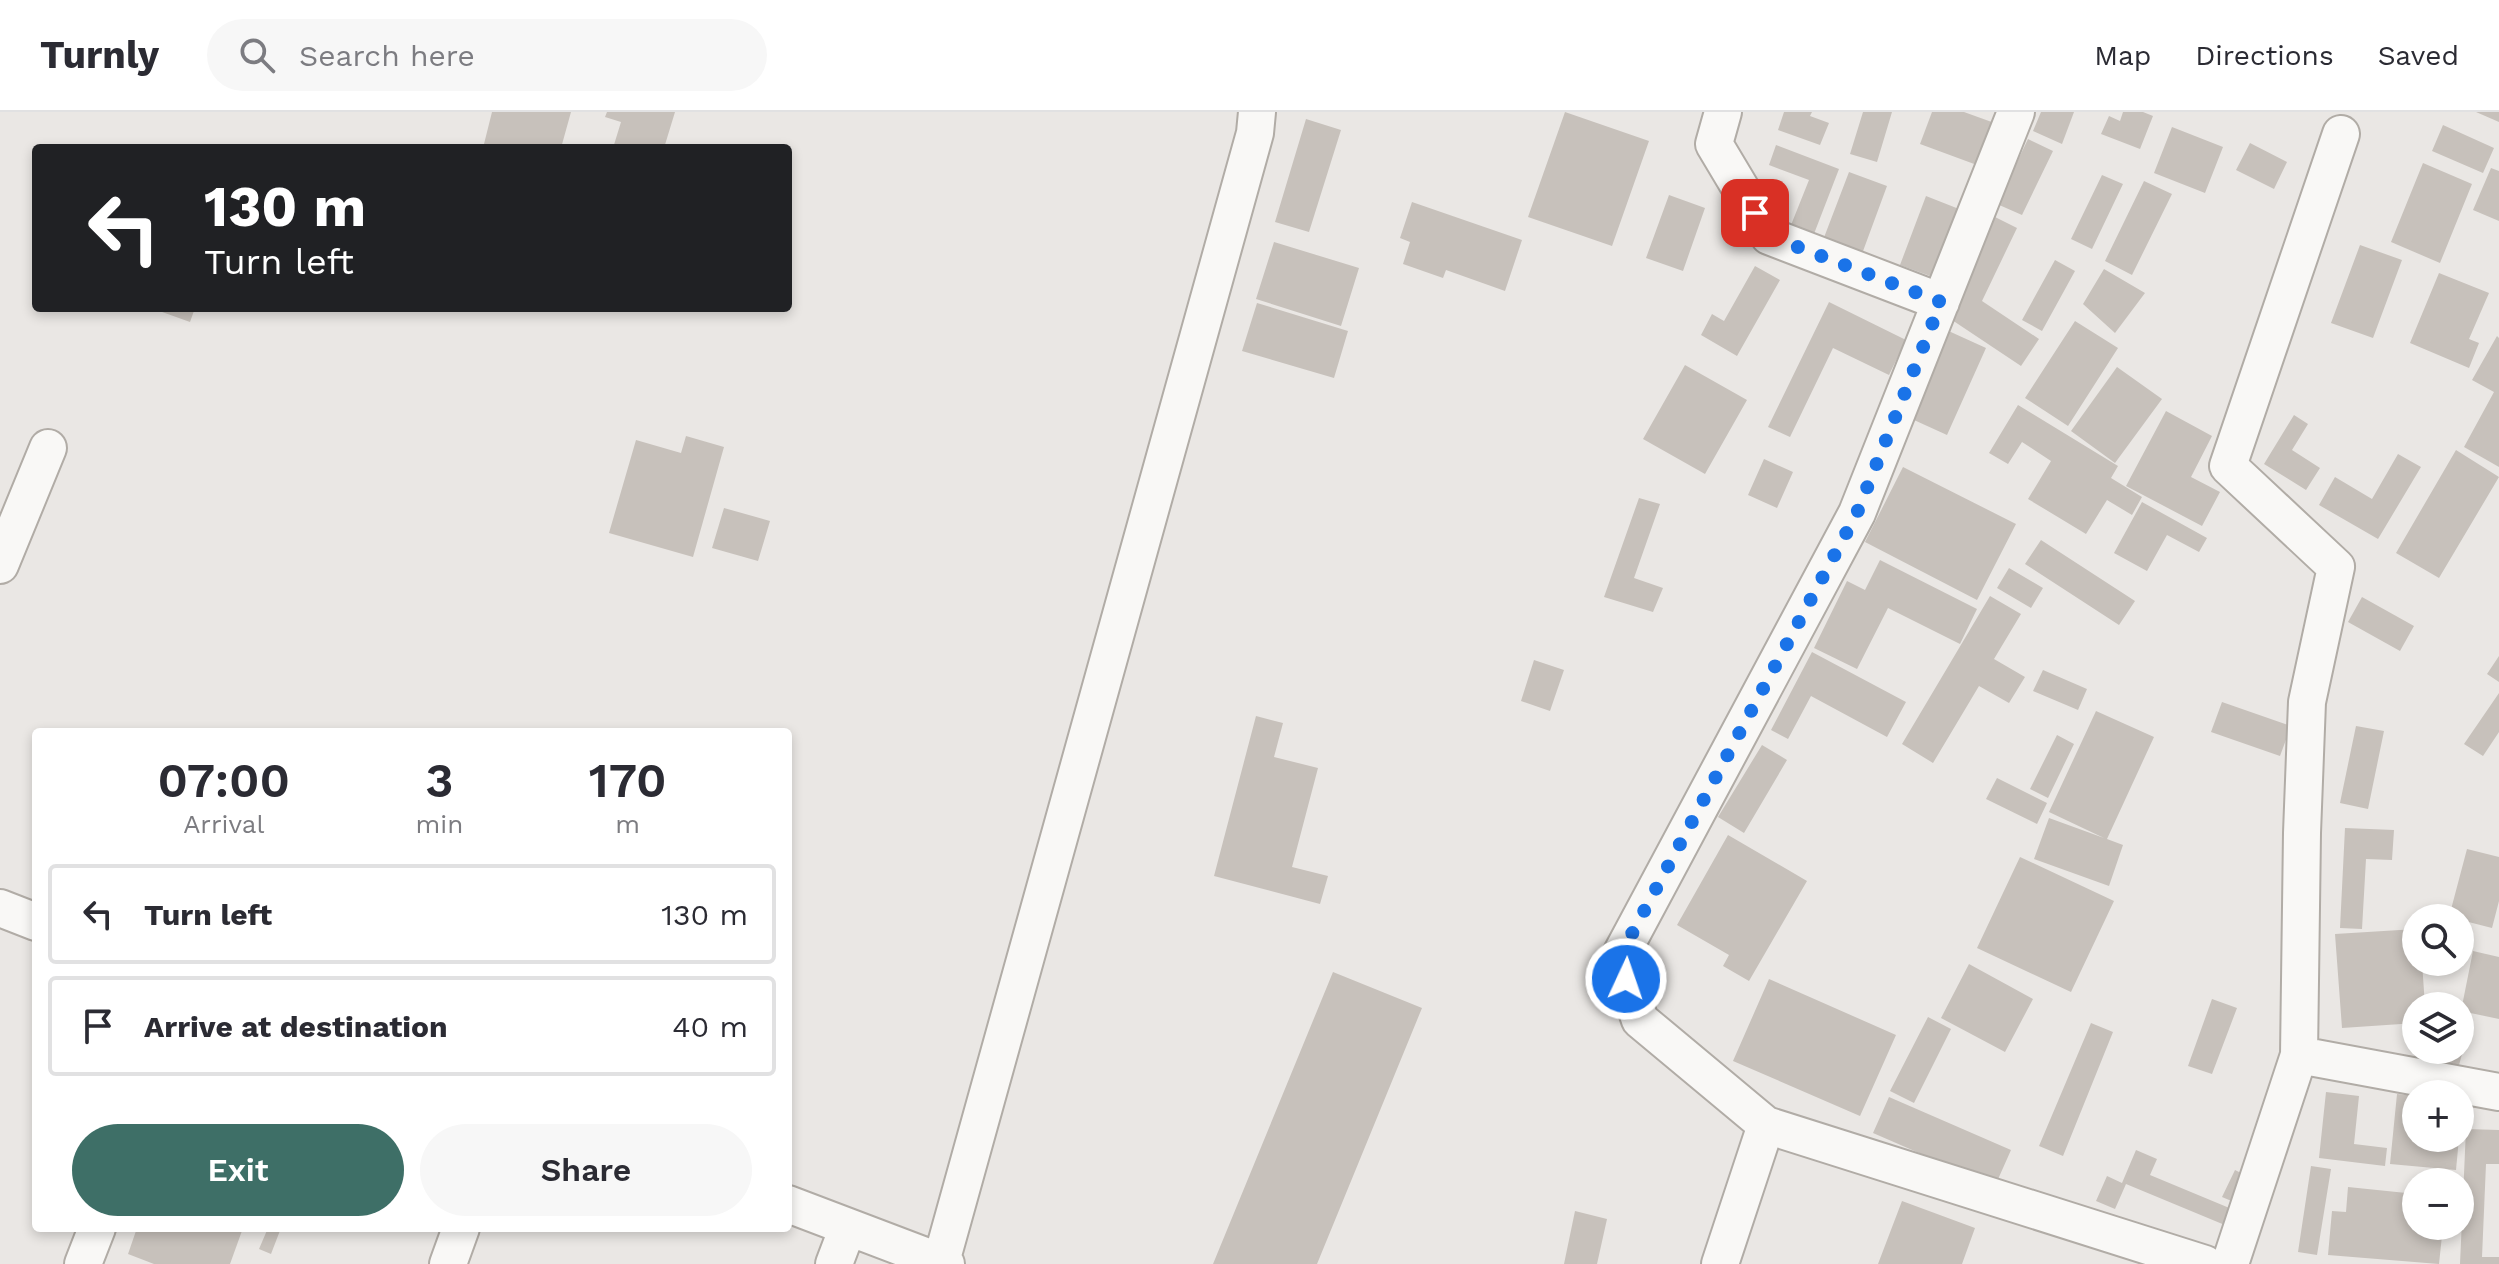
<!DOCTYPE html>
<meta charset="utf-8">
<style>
body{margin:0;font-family:"Work Sans",sans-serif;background:#f7f7f7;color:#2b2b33;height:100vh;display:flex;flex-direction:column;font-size:30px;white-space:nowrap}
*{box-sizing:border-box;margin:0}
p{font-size:26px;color:#7c7c81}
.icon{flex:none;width:44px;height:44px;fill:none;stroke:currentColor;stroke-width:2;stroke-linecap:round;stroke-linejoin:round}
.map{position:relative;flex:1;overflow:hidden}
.sheet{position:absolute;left:32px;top:616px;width:760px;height:504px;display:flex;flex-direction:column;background:#fff;border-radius:8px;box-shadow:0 4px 12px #0003}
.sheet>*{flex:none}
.top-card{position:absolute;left:32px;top:32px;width:760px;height:168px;border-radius:8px;box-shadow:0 4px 12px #0003;background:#202124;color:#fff;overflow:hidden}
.fabs{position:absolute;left:2402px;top:792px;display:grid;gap:16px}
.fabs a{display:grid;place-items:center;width:72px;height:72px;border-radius:50%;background:#fff;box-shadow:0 4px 12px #0003;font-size:40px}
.pin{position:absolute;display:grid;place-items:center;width:68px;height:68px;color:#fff;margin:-34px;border-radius:16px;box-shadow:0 4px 12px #0006}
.me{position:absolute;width:88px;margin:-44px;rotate:3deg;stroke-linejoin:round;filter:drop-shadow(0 0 6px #0008)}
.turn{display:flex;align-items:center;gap:28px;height:168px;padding:0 40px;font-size:36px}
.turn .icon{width:104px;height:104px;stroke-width:2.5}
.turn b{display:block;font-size:56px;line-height:68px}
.eta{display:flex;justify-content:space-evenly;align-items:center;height:136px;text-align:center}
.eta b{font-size:48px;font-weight:600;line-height:56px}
.action{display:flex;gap:16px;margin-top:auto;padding:16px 40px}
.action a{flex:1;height:92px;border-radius:48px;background:#3e6f67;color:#fff;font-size:32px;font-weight:600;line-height:92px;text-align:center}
.action a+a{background:#f7f7f7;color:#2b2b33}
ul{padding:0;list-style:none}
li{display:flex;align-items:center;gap:24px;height:100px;margin:0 16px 12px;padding:0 24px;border:4px solid #e1e1e2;border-radius:8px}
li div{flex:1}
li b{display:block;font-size:30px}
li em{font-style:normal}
header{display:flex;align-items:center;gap:48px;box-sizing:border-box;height:112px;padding:0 40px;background:#fff;border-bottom:2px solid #e1e1e2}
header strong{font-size:38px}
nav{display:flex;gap:44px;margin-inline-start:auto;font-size:28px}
.search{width:560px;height:72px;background:#f7f7f7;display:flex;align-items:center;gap:20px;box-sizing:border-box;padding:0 28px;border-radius:44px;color:#7c7c81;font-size:30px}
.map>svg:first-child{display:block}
.building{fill:#c7c1bb}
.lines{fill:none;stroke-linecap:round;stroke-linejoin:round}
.minor-casing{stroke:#b1aca6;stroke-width:40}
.minor{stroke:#f9f8f6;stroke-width:36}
.route{stroke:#1a73e8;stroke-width:14;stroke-dasharray:0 25.2}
</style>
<header>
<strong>Turnly</strong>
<div class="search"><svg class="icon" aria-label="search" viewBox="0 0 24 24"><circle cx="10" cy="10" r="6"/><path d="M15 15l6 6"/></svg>Search here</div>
<nav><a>Map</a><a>Directions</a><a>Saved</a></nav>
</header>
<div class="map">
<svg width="2499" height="1152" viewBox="0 0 2499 1152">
<rect width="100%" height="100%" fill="#eae7e4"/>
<path class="building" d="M492,0H571L561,36H483Z
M607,0H675L664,36H613L621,10L605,5Z
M1565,0L1649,29L1612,134L1528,105Z
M1784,0H1812L1810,4L1829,11L1820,33L1778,18Z
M1863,0H1892L1877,50L1850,42Z
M1932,0H1964L2000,13L1985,56L1920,32Z
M2041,0H2074L2062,32L2033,19Z
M2123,0H2143L2153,4L2140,37L2101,22L2109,4L2120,9Z
M2476,0H2499V10Z
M1306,7L1341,18L1309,120L1275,110Z
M2443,13L2494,36L2483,61L2432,39Z
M2172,15L2223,35L2205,81L2154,61Z
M2028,27L2053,39L2022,103L1997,92Z
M2250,31L2287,50L2274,77L2236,58Z
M1776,33L1839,57L1812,127L1789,118L1809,68L1769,53Z
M2423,51L2472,72L2440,151L2391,130Z
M2491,56L2499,59V109L2473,98Z
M1849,60L1887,74L1859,150L1820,136Z
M2102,63L2123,72L2092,137L2071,127Z
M2144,69L2172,82L2132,163L2105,149Z
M1669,83L1705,96L1683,159L1646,146Z
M1926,84L1959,97L1933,165L1900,153Z
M1412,90L1522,128L1505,179L1446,158L1443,166L1403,152L1410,130L1400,126Z
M1991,103L2017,116L1982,189L2039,227L2021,254L1946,204Z
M1274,130L1359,156L1341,214L1256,187Z
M2360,133L2402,148L2373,226L2331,211Z
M2055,148L2075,159L2042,219L2022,208Z
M1755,154L1780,168L1737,244L1701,223L1712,202L1724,209Z
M2104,157L2145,181L2115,221L2083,192Z
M2439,161L2489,181L2469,227L2479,231L2469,256L2410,231Z
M1829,190L1906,228L1889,263L1833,236L1790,325L1768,315Z
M1257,191L1348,219L1334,266L1242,239Z
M151,196H195L190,210Z
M2075,209L2118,236L2068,314L2025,286Z
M1942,216L1986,236L1947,323L1903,303Z
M2497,224L2499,226V355L2464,335L2494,280L2472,268Z
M1685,253L1747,288L1705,362L1643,327Z
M2117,255L2162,287L2115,351L2071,319Z
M2018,293L2118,354L2111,366L2142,385L2132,403L2107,388L2086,422L2028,387L2051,349L2022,330L2008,352L1989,341Z
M2166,299L2212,324L2191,365L2220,380L2202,414L2126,374Z
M2294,303L2308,312L2292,338L2320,356L2306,378L2264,352Z
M686,324L724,335L693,445L609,421L636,328L681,341Z
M2456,338L2499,365L2439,466L2396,441Z
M2398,342L2421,355L2378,427L2319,393L2335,365L2372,387Z
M1764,347L1793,360L1777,396L1748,383Z
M1903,355L2016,412L1977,488L1865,430Z
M1639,386L1660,392L1634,466L1663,476L1653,500L1604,485Z
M2142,390L2207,426L2199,440L2167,423L2147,459L2114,441Z
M724,396L770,409L758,449L712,436Z
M2041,428L2135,489L2119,513L2025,452Z
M1880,448L1977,497L1960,532L1888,496L1857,557L1814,536L1847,469L1865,478Z
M2009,456L2043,476L2031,496L1997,476Z
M1990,484L2021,502L1994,547L2025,565L2009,591L1979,574L1933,651L1902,632Z
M2362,485L2414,514L2400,539L2348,510Z
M1812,540L1906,590L1887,625L1811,584L1788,627L1771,618Z
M2499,544V570L2487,562Z
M1534,548L1564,558L1550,599L1521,589Z
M2043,558L2087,577L2078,598L2033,579Z
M2499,581V620L2483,644L2464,632Z
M2222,590L2291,614L2280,644L2211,620Z
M2096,599L2154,625L2107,727L2123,733L2109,774L2034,747L2049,706L2104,726L2049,700Z
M1256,604L1283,611L1274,645L1318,656L1292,755L1328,764L1320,792L1214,764Z
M2356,614L2384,619L2368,697L2340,691Z
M2057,623L2074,632L2048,686L2030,677Z
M1762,633L1787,648L1744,721L1718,705Z
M1997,666L2047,691L2037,712L1986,687Z
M2345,716L2394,718L2392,748L2366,747L2362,817L2340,816Z
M1728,723L1807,769L1749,869L1723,854L1729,843L1677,813Z
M2467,737L2499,745V789L2492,816L2449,805Z
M2020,745L2114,789L2071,880L1977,836Z
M2416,817V850H2422L2425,894H2416V911L2342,916L2335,822Z
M2473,839L2499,845V907L2461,899Z
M1969,852L2033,887L2005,940L1941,906Z
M1333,860L1422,896L1317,1152H1213Z
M1769,867L1896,923L1860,1004L1733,949Z
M2212,887L2237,896L2212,962L2188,954Z
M1928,905L1951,917L1914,991L1890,979Z
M2091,911L2113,920L2063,1044L2039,1034Z
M2460,926L2466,928L2459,953L2414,943L2415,938H2460Z
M2326,980L2359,984L2354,1032L2387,1036L2385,1054L2319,1046Z
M2397,982L2416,984V1026H2459L2456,1058L2390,1052Z
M1889,985L2011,1038L1995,1074L1873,1021Z
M2466,1017L2499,1018V1052H2486L2482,1145H2499V1152H2460Z
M2136,1038L2157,1047L2150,1063L2239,1100L2232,1116L2126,1072L2115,1097L2096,1089L2107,1064L2122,1071Z
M2311,1054L2331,1057L2317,1143L2298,1140Z
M2235,1058L2253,1067L2241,1093L2222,1085Z
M2348,1075L2416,1082V1114H2443L2439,1152L2328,1143L2332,1099L2346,1100Z
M1902,1089L1975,1116L1962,1152H1878Z
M1575,1099L1607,1107L1597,1152H1564Z
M137,1116H243L230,1152H154L128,1142Z
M268,1116H281L271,1142L259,1137Z"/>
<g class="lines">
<g class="minor-casing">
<path id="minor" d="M1723,0L1714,32L1769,124L1941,190
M0,453L48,336
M0,796L36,810
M2299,943L2499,980
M1766,1013L2205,1152
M788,1092L946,1152
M941,1150L1255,21L1257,0
M83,1152L97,1116
M448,1152L461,1116
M834,1152L848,1115
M1720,1152L1766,1013L1640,908L1619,846L1857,401L2016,0
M2230,1152L2299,943L2302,721L2307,590L2336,455L2228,354L2341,22"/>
</g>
<use href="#minor" class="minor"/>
</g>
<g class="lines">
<path class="route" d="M1626,867L1619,846L1857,401L1941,190L1769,124L1755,101"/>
</g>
</svg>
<div class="fabs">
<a><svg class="icon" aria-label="search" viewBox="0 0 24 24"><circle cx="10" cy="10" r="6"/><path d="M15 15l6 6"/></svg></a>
<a><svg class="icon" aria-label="layers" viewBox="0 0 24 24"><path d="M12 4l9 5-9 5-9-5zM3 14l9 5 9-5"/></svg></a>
<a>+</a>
<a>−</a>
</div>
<div class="pin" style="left:1755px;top:101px;background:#d93025"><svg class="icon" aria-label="arrive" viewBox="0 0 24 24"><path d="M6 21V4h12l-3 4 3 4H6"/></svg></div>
<svg class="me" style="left:1626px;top:867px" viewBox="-20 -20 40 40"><circle r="17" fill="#1a73e8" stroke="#fff" stroke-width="3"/><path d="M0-11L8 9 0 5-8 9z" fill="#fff"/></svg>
<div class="top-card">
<div class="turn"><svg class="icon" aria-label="left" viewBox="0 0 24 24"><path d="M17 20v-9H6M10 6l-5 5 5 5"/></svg><div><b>130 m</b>Turn left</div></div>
</div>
<section class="sheet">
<div class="eta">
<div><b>07:00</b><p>Arrival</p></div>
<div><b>3</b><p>min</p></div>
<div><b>170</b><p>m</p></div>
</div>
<ul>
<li><svg class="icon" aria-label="left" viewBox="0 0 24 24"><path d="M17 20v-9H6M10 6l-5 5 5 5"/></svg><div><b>Turn left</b></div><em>130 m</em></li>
<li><svg class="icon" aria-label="arrive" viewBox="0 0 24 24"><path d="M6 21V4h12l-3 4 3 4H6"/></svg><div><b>Arrive at destination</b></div><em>40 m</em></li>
</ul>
<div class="action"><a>Exit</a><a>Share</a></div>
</section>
</div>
